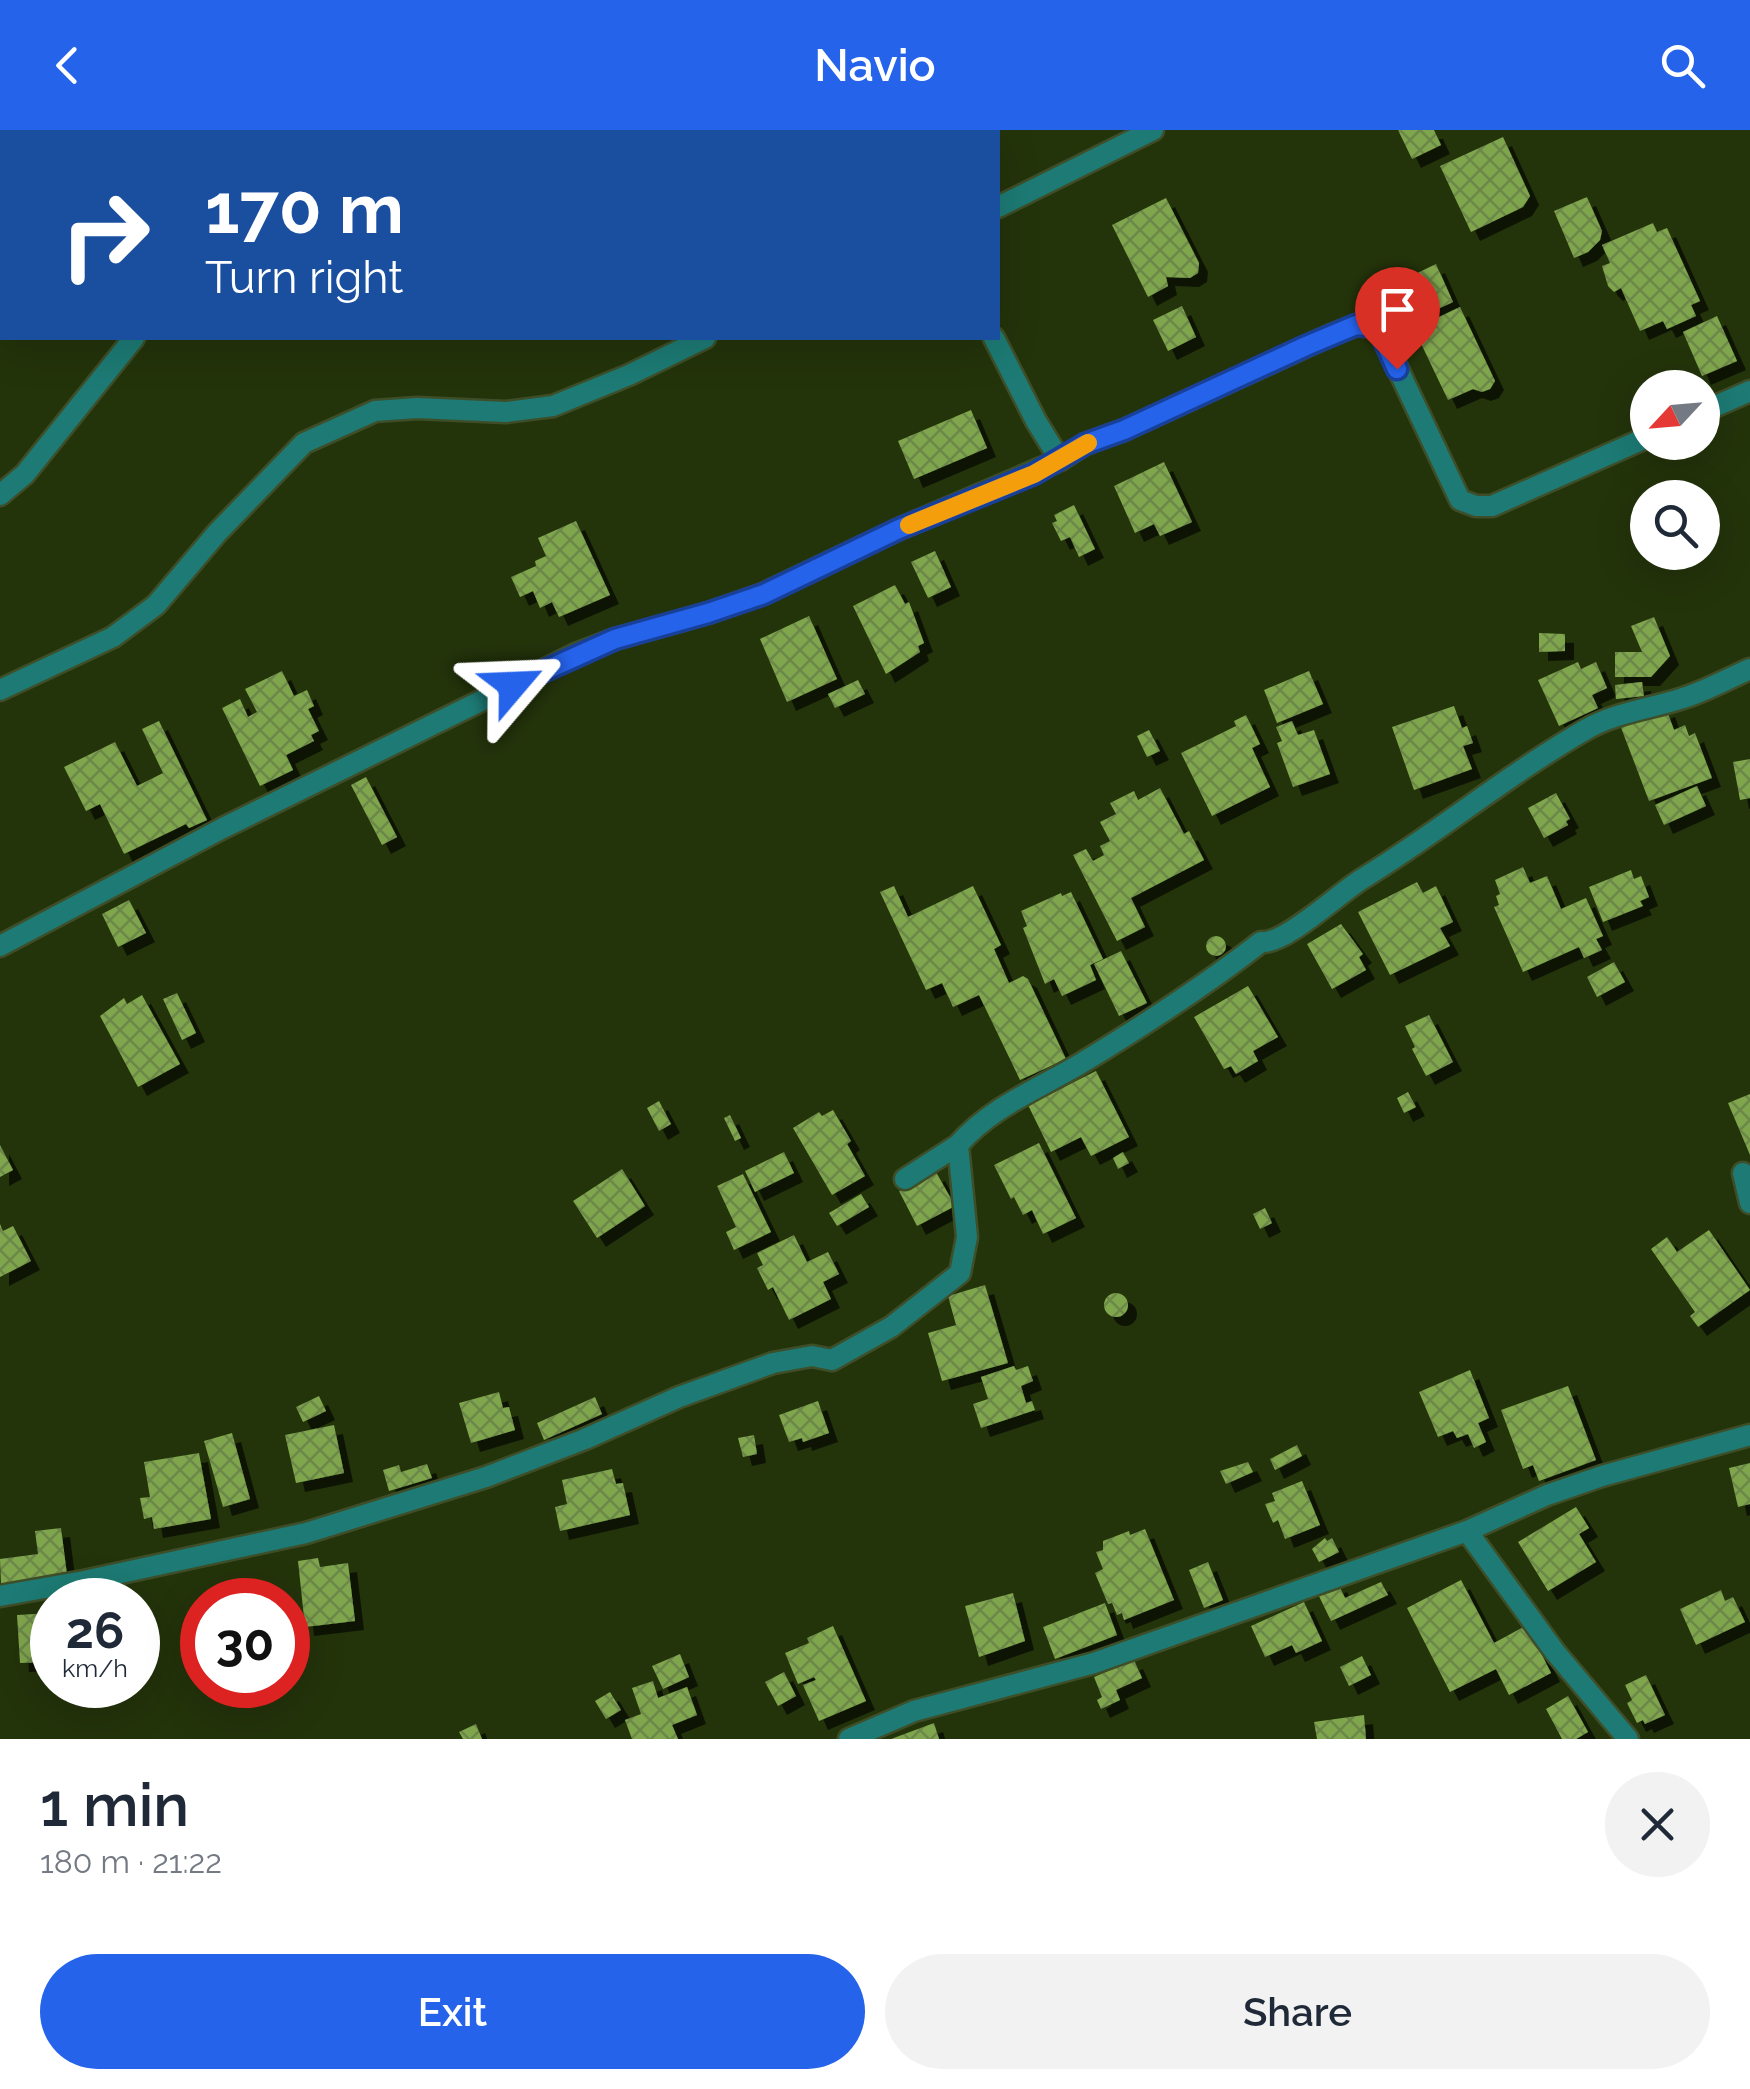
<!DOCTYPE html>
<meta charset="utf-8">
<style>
body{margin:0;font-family:Raleway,sans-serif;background:#f2f2f3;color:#1f2937;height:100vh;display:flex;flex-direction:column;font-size:38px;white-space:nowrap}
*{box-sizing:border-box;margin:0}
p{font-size:32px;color:#747a83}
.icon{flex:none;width:55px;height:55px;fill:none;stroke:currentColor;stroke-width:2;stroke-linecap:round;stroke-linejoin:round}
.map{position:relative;height:1609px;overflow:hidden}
.drawer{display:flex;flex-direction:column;background:#fff;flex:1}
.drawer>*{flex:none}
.top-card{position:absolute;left:0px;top:0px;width:1000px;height:210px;box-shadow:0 10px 40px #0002;background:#1a4fa0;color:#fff;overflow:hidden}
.needle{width:65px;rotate:244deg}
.buttons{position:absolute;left:1630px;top:240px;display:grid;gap:20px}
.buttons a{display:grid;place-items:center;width:90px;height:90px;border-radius:50%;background:#fff;box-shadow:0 10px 40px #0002;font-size:50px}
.speed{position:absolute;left:30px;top:1448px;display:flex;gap:20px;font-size:50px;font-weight:700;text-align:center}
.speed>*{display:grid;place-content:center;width:130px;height:130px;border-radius:50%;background:#fff;box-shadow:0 10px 40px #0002;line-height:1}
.speed small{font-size:25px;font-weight:400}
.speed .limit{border:15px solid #d22;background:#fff;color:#111}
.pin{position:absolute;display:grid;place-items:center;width:85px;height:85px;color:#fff;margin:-102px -42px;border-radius:50% 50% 50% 0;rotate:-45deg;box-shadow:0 0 10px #0007}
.pin .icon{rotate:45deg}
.me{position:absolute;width:110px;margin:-55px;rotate:64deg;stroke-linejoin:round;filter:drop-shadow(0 0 8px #0008)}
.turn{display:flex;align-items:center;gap:35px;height:210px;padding:0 40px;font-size:45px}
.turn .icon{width:130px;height:130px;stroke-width:2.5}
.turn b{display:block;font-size:70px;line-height:85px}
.round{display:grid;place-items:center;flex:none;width:105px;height:105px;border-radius:52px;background:#f2f2f3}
.headline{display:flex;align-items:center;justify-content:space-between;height:170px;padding:0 40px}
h1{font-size:60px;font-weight:600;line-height:75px}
.action{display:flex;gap:20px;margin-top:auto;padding:20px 40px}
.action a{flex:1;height:115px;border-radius:60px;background:#2563eb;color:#fff;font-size:40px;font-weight:600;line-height:115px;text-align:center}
.action a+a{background:#f2f2f3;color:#1f2937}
header{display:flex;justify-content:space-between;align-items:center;height:130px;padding:0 40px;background:#2563eb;color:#fff;font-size:45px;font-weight:600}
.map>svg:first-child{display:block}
.building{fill:url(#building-cross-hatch);filter:url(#shadow)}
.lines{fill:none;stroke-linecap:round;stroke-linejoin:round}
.minor-casing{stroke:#3e4e28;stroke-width:25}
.minor{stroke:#1d7a74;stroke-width:20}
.route-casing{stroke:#184099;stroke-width:25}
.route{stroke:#2563eb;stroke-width:18}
.slow{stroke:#f59e0b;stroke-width:18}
</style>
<header><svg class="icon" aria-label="back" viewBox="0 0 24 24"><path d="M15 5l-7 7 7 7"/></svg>Navio<svg class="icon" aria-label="search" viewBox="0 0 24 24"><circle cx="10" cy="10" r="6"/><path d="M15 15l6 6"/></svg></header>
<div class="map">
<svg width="1750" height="1609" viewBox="0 0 1750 1609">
<defs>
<pattern id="building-cross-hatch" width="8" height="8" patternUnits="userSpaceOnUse" patternTransform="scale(2.5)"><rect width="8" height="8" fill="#80a64e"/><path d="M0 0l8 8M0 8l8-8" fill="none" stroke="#6c8848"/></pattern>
<filter id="shadow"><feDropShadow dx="9" dy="9" stdDeviation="0" flood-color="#0009"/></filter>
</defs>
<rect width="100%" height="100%" fill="#23330a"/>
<path class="building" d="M1398,0H1434L1441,15L1412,29Z
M1503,7L1530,66L1523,77L1471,102L1440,36Z
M1587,67L1602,101L1600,110L1588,122L1574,128L1554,81Z
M1166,68L1199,133L1198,143L1190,148L1166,147L1168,156L1148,167L1112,95Z
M1653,93L1657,102L1667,98L1700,171L1691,175L1696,186L1667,199L1663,191L1640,201L1621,158L1614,162L1608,156L1602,136L1610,133L1602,115Z
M1436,134L1453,172L1427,184L1409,147Z
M1182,176L1196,207L1168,221L1153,190Z
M1460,177L1495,251L1490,259L1482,262L1473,259L1448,270L1414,199Z
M1717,186L1737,231L1702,246L1683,202Z
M971,280L987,318L914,349L898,311Z
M1164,332L1192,392L1160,406L1154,394L1135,403L1114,356Z
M1074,375L1095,419L1079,427L1070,407L1061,411L1052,393L1057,391L1054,385Z
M576,391L610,465L559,487L552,472L540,478L533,461L520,467L511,447L536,436L535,431L546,426L538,408Z
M935,421L951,457L928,468L911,432Z
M895,455L905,474L909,472L924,513L918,516L920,522L886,544L853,476Z
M809,486L837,549L787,572L760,509Z
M1654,487L1670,526L1651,547H1615V522H1642L1631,496Z
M1539,503L1565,504V521L1539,522Z
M1578,532L1581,539L1596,532L1607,558L1592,565L1598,578L1559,596L1538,550Z
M282,541L294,566L307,560L314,576L308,579L319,601L311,605L314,611L286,625L293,640L260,656L222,578L240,569L248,587L257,582L245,559Z
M1309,541L1323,574L1277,593L1264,560Z
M858,550L865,564L835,578L828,564Z
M1642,552L1644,566L1616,569L1615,555Z
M1454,576L1462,598L1467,596L1473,613L1463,616L1472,639L1414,660L1392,597Z
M1666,578L1674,600L1685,595L1689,606L1695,603L1712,648L1649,671L1620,595Z
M1246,585L1260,614L1252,618L1270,657L1212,686L1181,623L1236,596L1234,591Z
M159,591L207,690L189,698L186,694L124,724L100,674L86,681L64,637L115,612L137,656L163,643L142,599Z
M1292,591L1298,605L1314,600L1330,644L1293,657L1277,613L1282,611L1276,597Z
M1149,600L1160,621L1147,627L1137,606Z
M1750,629V668L1740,670L1733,632Z
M366,647L397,707L382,715L351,655Z
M1697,656L1706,676L1664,695L1655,675Z
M1160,658L1184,704L1189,701L1204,730L1131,768L1145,797L1117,811L1073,725L1086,719L1093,731L1104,725L1100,716L1110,711L1100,692L1116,684L1110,673L1134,661L1138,670Z
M1556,663L1570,689L1566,691L1568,695L1544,708L1528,678Z
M1523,737L1530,753L1547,746L1561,779L1586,768L1603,806L1596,809L1602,820L1584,828L1579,817L1523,842L1494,777L1499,775L1496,766L1500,764L1495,750Z
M1631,740L1634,749L1641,746L1649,767L1640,771L1643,776L1603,792L1589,757Z
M1417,752L1423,763L1436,756L1453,792L1440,798L1450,816L1390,845L1358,782Z
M894,756L908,787L973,756L1001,815L994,819L1009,853L1023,846L1028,849L1066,929L1020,950L979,865L953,877L942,853L926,860L880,762Z
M1071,762L1103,829L1090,835L1096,850L1062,866L1054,849L1045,854L1023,798L1027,796L1021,781L1061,763L1062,766Z
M129,770L146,803L118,817L102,784Z
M1341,794L1363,824L1359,827L1366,840L1332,859L1307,814Z
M1206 816a10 10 0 1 1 20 0a10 10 0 1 1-20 0Z
M1121,821L1147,873L1119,886L1094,834Z
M1614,832L1625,852L1597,867L1587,847Z
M1248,856L1278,907L1253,921L1258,931L1236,944L1231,936L1224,939L1194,887Z
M177,863L196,903L182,910L163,869Z
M142,865L180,934L138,957L100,886L124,868L127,874Z
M1429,885L1453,932L1426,946L1412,919L1415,917L1405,896Z
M1096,941L1129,1007L1091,1026L1081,1007L1051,1022L1028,975Z
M1408,962L1416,977L1404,983L1397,968Z
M1750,964V1025L1728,973Z
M659,971L671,994L659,1001L647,978Z
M833,980L851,1011L847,1014L865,1046L832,1065L793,998L819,982L822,986Z
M730,985L741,1008L735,1011L724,988Z
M1039,1013L1076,1088L1043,1104L1032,1080L1023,1085L1014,1067L1011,1069L994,1035Z
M0,1015L13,1040L0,1047Z
M784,1022L794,1043L755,1062L745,1041Z
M1123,1022L1129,1033L1118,1039L1113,1028Z
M622,1039L645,1076L597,1108L573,1071Z
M936,1042L955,1076L917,1096L899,1061Z
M743,1044L771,1102L734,1120L726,1102L736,1097L717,1056Z
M861,1064L869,1077L837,1096L829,1083Z
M1265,1078L1272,1093L1260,1099L1253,1084Z
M0,1094L3,1101L13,1096L31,1131L0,1147Z
M1709,1100L1750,1160L1698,1197L1690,1186L1695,1182L1651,1119L1667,1107L1677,1122Z
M794,1105L807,1132L828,1122L839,1144L823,1152L831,1169L789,1190L773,1157L768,1160L757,1138L763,1135L757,1123Z
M985,1155L1008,1233L942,1251L928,1203L956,1195L948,1166Z
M1104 1175a12 12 0 1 1 24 0a12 12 0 1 1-24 0Z
M1014,1236L1016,1240L1028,1236L1033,1251L1021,1256L1026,1273L1032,1271L1035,1280L981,1298L973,1274L988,1269L981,1247Z
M1470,1240L1489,1288L1478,1293L1486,1312L1474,1318L1468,1304L1457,1308L1453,1301L1438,1307L1419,1262Z
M1568,1256L1596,1330L1539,1351L1533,1335L1523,1339L1501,1280Z
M499,1262L503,1278L509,1277L515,1300L471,1313L459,1273Z
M319,1266L326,1281L303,1292L296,1277Z
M595,1267L602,1284L544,1310L537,1293Z
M818,1271L829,1303L803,1312L802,1308L789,1312L779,1285Z
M334,1295L344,1343L296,1353L285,1305Z
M232,1303L250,1369L223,1377L204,1311Z
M754,1305L757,1324L743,1327L738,1308Z
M1297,1315L1302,1326L1275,1340L1270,1329Z
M199,1323L211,1389L154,1399L152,1387L144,1389L140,1368L150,1367L144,1332Z
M1248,1332L1253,1342L1226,1354L1220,1341Z
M1750,1333V1374L1738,1377L1729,1338Z
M427,1334L432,1348L389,1361L383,1340L399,1335L401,1342Z
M612,1339L616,1354L623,1353L630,1385L560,1401L555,1377L567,1374L562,1350Z
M1302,1351L1320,1395L1285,1409L1278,1390L1273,1393L1265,1374L1275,1371L1272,1363Z
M1576,1377L1589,1398L1579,1404L1596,1432L1548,1461L1518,1412Z
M61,1398L67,1445L1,1454L0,1429L38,1424L35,1401Z
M1145,1399L1174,1470L1124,1490L1122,1483L1117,1485L1112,1473L1108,1474L1095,1443L1103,1439L1096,1422L1103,1420V1411L1129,1401L1130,1405Z
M1325,1408L1327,1411L1332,1408L1339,1422L1319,1432L1312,1419Z
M318,1428L320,1437L348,1433L355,1491L305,1497L298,1431Z
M1208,1432L1223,1470L1204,1478L1189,1440Z
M1461,1450L1494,1513L1527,1495L1551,1543L1509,1565L1496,1539L1450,1562L1407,1478Z
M1381,1452L1388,1465L1331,1491L1317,1462L1338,1453L1345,1468Z
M1721,1460L1725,1471L1733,1467L1745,1492L1696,1515L1680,1479Z
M1013,1463L1025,1511L979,1527L965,1476Z
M1304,1472L1322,1511L1296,1523L1292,1515L1265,1527L1251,1496Z
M1105,1473L1117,1505L1055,1529L1043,1497Z
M52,1483V1532L20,1533L17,1485Z
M833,1496L866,1571L819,1591L803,1555L816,1550L814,1547L798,1554L785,1523L809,1513L807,1508Z
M680,1524L689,1547L663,1559L652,1536Z
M1362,1526L1371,1545L1349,1556L1340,1537Z
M1134,1530L1142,1548L1116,1560L1120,1570L1101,1579L1097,1570L1102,1567L1094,1547Z
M784,1542L796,1566L778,1576L765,1552Z
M1646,1545L1665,1585L1645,1594L1643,1590L1637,1593L1627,1573L1632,1570L1625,1555Z
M653,1551L658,1568L687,1557L697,1585L672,1595L678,1609H632L625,1590L641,1584L632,1558Z
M610,1562L621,1580L606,1589L595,1571Z
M1568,1566L1588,1602L1576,1609H1562L1546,1579Z
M1364,1585L1366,1609H1317L1314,1592Z
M934,1593L939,1609H891Z
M476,1594L482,1609H463L459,1602Z"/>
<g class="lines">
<g class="minor-casing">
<path id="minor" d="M306,2L309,0
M998,77L1153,0
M994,208L1036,291L1060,330L1085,314L1124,300L1331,205L1356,195L1378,197L1460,370L1476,376H1492L1648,307
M1702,282L1750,261
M0,365L25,344L134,208
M0,560L113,507L156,475L217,403L304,313L375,281L417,278L506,282L553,276L629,245L705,208
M0,816L223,698L576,524L615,509L708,483L763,464L899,399L1060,330
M1743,1043L1750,1073
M905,1049L958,1015
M1467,1401L1555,1522L1628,1609
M0,1466L84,1451L306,1403L486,1347L585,1309L679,1267L773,1233L812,1226L832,1230L891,1197L960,1143L967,1107L958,1015C991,977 1038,959 1080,934C1143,896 1203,857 1261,812C1284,815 1338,764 1362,749C1439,702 1507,645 1585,600C1614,583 1648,579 1680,569C1704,562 1727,549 1750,539
M849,1609L914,1581L1094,1533L1467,1401L1547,1365L1602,1346L1750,1305"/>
</g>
<use href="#minor" class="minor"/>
</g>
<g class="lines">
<g class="route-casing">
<path id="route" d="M513,555L615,509L708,483L764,464L899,399L1034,344L1085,314L1124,300L1306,216L1356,195L1378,197L1397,239"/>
</g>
<use href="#route" class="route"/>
<path class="slow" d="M909,395L1034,344L1088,313"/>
</g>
</svg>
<div class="buttons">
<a><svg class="needle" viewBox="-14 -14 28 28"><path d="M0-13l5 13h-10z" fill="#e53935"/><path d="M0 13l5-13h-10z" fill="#747a83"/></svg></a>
<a><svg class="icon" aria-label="search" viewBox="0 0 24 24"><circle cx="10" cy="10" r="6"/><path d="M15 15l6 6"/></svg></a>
</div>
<div class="speed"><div>26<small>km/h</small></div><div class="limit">30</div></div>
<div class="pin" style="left:1397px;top:239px;background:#d93025"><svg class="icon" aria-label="arrive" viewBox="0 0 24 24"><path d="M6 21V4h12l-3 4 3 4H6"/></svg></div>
<svg class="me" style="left:513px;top:555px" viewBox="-20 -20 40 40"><path d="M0-17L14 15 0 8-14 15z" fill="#2563eb" stroke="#fff" stroke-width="4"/></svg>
<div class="top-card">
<div class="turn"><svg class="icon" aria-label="right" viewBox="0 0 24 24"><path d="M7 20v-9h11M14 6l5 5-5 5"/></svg><div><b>170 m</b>Turn right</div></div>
</div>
</div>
<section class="drawer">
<div class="headline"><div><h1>1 min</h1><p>180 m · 21:22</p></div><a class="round"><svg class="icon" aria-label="close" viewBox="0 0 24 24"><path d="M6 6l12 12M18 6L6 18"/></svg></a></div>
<div class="action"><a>Exit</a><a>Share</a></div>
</section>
